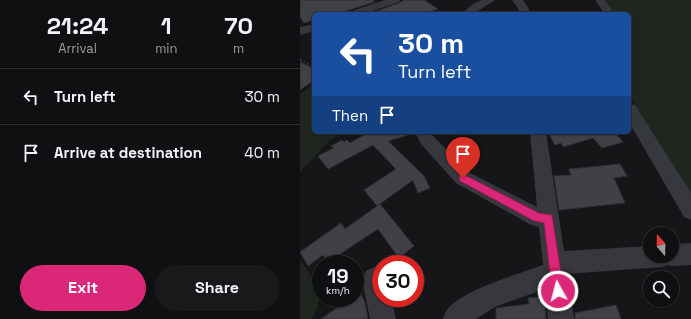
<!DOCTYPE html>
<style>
body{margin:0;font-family:"Space Grotesk",sans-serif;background:#19191b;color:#f1f3f6;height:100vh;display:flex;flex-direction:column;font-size:15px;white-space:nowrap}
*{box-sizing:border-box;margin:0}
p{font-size:13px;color:#9c9d9f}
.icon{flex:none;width:22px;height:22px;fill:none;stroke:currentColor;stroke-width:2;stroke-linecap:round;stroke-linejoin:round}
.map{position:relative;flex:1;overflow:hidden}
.side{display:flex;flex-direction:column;background:#101012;width:300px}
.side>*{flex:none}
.guide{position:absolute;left:12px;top:12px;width:319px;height:122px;border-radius:6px;box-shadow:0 1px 3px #0004,0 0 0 1px #303032;background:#1a4fa0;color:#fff;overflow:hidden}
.needle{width:26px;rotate:340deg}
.controls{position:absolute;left:343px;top:227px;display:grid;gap:8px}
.controls a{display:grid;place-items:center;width:36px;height:36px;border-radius:50%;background:#101012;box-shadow:0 1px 3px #0004,0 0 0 1px #303032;font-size:20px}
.speed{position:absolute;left:12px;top:255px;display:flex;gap:8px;font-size:20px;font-weight:700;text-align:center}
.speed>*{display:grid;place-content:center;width:52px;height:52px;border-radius:50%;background:#101012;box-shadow:0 1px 3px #0004,0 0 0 1px #303032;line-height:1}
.speed small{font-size:10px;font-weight:400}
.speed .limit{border:6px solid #d22;background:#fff;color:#111}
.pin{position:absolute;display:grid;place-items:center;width:34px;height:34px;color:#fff;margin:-41px -17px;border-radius:50% 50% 50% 0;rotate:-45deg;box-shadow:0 0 4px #0007}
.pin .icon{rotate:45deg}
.me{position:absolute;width:44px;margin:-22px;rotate:353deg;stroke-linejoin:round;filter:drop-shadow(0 0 3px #0008)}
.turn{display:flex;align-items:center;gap:14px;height:84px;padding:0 20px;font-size:18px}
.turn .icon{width:52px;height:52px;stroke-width:2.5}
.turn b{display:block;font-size:28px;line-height:34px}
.then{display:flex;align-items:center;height:38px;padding:0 20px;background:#0003;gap:8px;font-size:15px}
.eta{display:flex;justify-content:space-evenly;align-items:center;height:68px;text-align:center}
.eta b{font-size:24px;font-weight:700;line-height:28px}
.action{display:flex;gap:8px;margin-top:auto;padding:8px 20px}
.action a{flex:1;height:46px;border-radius:24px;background:#db2777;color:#fff;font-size:16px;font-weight:700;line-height:46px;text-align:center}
.action a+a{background:#19191b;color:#f1f3f6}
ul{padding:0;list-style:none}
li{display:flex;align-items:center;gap:12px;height:56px;padding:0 20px;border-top:1px solid #303032}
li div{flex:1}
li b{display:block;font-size:15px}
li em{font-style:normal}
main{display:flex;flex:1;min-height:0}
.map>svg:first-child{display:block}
.green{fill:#1e261f}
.building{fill:#404145;stroke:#303034}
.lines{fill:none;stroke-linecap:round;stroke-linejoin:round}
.path{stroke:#3d3f44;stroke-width:2;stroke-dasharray:1.5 2.5;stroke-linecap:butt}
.minor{fill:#37383d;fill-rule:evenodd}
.route{fill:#db2777;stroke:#8e194d}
</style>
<main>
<section class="side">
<div class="eta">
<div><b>21:24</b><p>Arrival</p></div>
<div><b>1</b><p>min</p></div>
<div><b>70</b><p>m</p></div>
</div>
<ul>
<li><svg class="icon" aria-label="left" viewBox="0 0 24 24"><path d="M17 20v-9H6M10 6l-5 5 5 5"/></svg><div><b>Turn left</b></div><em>30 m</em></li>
<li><svg class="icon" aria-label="arrive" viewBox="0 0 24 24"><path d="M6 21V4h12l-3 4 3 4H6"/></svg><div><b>Arrive at destination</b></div><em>40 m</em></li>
</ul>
<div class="action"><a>Exit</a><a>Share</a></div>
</section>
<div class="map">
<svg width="391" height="319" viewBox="0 0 391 319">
<rect width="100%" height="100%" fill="#161618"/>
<path class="green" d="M305,0H391V195L329,96V14H316Z
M14,84V132H41L28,142L0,172V94Z
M0,259C12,279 28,297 11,319H0Z"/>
<path class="building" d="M0,0H74V2L37,14H14V20L4,23L0,17Z
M104,0H124L138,9L124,14H69L99,3Z
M0,62L14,69V80L0,90Z
M61,132H107L108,135L88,141L124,176L130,188L118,193L113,180L77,206L64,190L96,169L73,145L28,169L18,156L34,148L31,146L42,140L44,142L47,140L50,143L64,135Z
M248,132H314L323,142L302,148L293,138L263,147L261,143L255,145Z
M320,164L327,176L314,178L325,203L259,210L254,176L271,175L269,169Z
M80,204L114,246L99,258L78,229L28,262L23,255L8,266L0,252L41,223L45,229Z
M60,292L65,303L68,319H21L51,298H55V295Z
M244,297L246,319H196V308L229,304L228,298Z
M316,305L321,319H275V313Z"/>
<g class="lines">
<path class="path" d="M0,60L14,67"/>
<path class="minor" d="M85,0H100L99,2L64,14H48L49,12Z
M182,0H195L173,14H161L173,4Z
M212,0H223L228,7L230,14H220L218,8Z
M295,0H305L315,14H305Z
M14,24V31L0,35V27Z
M329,104L335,105L391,193V220L384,217L329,122Z
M115,132H131L133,136L170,173L237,207L230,132H246L264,251L350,246V256H372V244L391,243V265L372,266L368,265L362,267L267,274L274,319H248L245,289L195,307L176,319H143C144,316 145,313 147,310C161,290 219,274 243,265L239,227L231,225L156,183L121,144Z
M74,267L81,270V298H91L96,319H70L62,279L66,271Z"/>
</g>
<path class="route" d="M163,174L239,213L252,215L264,291L262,295L258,297L253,295L252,291L244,223L234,221L160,181L159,178L160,175Z"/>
</svg>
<div class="controls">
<a><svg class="needle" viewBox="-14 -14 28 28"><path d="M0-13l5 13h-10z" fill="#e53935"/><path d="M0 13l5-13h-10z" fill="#9c9d9f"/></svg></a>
<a><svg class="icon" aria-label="search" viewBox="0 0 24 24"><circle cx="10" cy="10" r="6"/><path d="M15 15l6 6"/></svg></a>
</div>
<div class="speed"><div>19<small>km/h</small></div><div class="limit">30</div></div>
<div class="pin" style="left:163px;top:178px;background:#d93025"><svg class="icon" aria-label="arrive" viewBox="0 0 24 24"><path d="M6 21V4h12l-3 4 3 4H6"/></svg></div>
<svg class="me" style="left:258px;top:291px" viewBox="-20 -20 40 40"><circle r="17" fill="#db2777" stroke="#fff" stroke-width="3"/><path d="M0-11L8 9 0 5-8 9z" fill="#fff"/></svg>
<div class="guide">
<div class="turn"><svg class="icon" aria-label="left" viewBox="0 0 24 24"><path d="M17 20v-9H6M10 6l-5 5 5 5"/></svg><div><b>30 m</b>Turn left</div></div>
<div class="then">Then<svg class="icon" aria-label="arrive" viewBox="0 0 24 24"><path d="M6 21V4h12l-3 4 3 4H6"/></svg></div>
</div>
</div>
</main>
